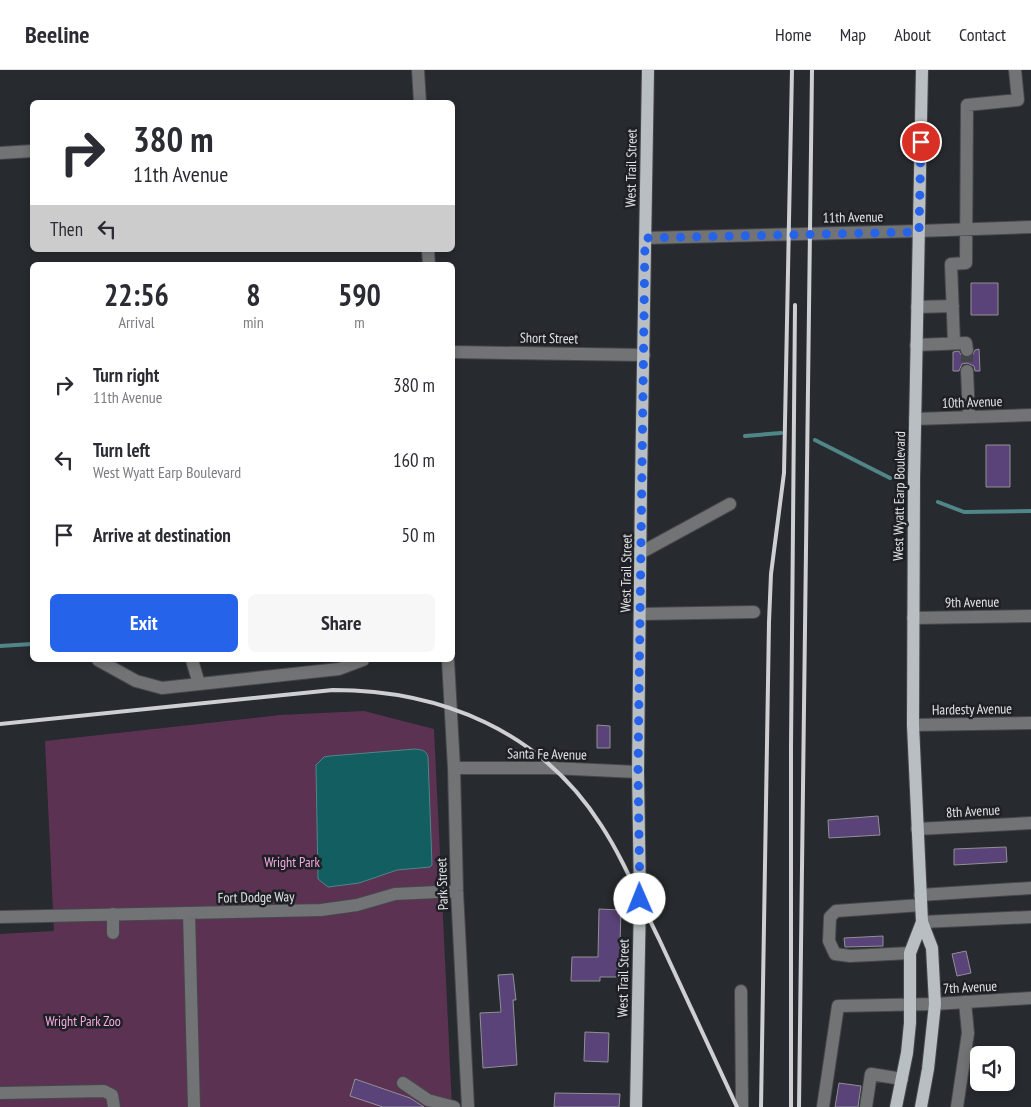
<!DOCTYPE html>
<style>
body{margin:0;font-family:"PT Sans Narrow",sans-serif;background:#f7f7f7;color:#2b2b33;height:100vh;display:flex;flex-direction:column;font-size:19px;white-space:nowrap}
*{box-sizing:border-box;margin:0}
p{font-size:16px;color:#7c7c81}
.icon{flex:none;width:28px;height:28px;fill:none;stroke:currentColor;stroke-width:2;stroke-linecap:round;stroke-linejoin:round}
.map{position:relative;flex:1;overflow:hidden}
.details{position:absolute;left:30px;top:192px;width:425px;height:400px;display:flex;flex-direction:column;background:#fff;border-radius:8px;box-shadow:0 2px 8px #0003}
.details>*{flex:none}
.hud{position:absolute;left:30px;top:30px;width:425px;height:152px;border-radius:8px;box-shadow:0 2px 8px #0003;background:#fff;color:#2b2b33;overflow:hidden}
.tools{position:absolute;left:970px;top:976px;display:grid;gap:10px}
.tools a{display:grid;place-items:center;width:45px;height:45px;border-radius:8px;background:#fff;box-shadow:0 2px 8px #0003;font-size:25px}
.pin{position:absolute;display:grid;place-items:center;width:42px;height:42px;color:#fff;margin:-21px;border:2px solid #fff;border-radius:50%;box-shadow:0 1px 5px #0007}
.me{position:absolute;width:55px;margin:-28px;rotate:359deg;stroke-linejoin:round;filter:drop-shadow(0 0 4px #0008)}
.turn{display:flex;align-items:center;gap:18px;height:105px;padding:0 20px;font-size:22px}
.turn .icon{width:65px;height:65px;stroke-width:2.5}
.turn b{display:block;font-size:35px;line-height:42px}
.then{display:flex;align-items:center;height:48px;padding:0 20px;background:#0003;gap:10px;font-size:19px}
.eta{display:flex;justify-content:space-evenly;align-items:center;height:85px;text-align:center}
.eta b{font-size:30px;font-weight:800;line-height:35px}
.cta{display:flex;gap:10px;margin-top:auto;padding:10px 20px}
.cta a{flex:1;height:58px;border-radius:8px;background:#2563eb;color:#fff;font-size:20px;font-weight:800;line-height:58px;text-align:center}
.cta a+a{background:#f7f7f7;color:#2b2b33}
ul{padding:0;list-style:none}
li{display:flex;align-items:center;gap:15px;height:75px;padding:0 20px}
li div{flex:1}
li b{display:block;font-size:19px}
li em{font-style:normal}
header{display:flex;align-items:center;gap:30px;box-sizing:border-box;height:70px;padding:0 25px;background:#fff;border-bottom:1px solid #e1e1e2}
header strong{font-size:24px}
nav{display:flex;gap:28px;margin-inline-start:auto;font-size:18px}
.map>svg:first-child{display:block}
.green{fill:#5c3252}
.water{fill:#125e60;stroke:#508688}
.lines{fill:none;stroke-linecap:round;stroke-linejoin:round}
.stream{stroke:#508688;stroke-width:4}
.building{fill:#594378;stroke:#929096}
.minor-tunnel{stroke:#434649;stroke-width:12;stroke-dasharray:12 6;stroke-linecap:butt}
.minor-casing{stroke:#45474b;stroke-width:14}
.major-casing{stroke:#45474b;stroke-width:14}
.minor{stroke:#717375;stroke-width:12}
.major{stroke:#b8bec1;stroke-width:12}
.rail{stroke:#cdcfd2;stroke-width:4}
.route{stroke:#2563eb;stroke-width:9;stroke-dasharray:0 16.2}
.labels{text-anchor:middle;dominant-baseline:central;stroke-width:5;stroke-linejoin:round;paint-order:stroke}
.street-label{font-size:14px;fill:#e0e2e5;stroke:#1e2025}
.park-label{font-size:14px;fill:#f7a9e2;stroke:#1e2025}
</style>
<header>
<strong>Beeline</strong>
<nav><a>Home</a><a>Map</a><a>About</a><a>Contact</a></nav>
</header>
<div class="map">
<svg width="1031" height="1037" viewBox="0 0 1031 1037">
<rect width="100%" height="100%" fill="#272a2e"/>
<path class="green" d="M364,641L434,659L452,1037H0V864L54,861L45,671L280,645Z"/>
<path class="water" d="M415,679C422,680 426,680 428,687L432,795L430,797L397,800L359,813L328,817L318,809L316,695L324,687L330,686Z"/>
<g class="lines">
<path class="stream" d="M745,366L781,363
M815,370L890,408
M938,432L964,442L1031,441
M0,576L32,574"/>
</g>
<path class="building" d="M971,213H998V245H971Z
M979,279L980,301H975L974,296L967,293L962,294L959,301H953V282L959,281L961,285L968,288L972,286L975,280Z
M986,375H1010V417H986Z
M597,655L610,656V678H597Z
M878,746L880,765L829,768L828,750Z
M1006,777L1007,792L954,795V779Z
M599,839L621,840L619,907H600V911H571L572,887H598Z
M883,866V876L845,877L844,868Z
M966,881L971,903L957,906L952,884Z
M513,904L516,930H513L517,995L483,998L480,943L501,942L498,905Z
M585,962L609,963L608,992L584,991Z
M355,1009L410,1028L424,1037H383L350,1026Z
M839,1013L861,1016L858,1037H835Z
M555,1023L620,1024L619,1037H554Z"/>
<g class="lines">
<path class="minor-tunnel" d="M967,280V301"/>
<g class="minor-casing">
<path id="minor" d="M418,0L420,32
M0,83L32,81
M645,168L919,161L1031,157
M428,180L429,195
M917,237L953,236
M954,273L951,194L966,193L967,35L1018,30L1015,0
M916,275L966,273L967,280
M452,282L644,285
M967,301L969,347
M915,349L1031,345
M642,482L730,434
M640,544L754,542
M913,548L1031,546
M98,590L136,611L162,618L339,599L363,590
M192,590L199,614
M448,590L454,698L457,821L468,1037
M913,655L1031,653
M454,698H552L638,702
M917,759L1031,753
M920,825L1031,818
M189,843L194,1037
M113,844V863
M0,847L321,840L357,835L395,824L457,821
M922,852L1031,847
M910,883L850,886L835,884L829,871L830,847L836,841L921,835
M741,921L742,1037
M403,1013L428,1030L454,1037
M1,1023L104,1021L112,1025L114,1037
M823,1037L838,936L935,934L1031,928
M866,1037L871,1004L902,1009
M957,1037L968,963L965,932"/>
</g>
<g class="major-casing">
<path id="major" d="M636,1037L640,829L638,702L641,415L648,0
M896,1037L907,983L910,953V883L922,852
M921,1037L928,999L935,934L932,878L922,852L913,655L914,409L922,0"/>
</g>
<use href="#minor" class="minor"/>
<use href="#major" class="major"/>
<path class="rail" d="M0,654L333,620C441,620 541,661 601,755C624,790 640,831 659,869C685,925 711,981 737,1037
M761,1037L769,552L771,504L784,403L792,0
M791,1037V676L795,235
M799,1037L812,0"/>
</g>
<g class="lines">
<path class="route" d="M640,829L638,702L645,168L919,162L921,72"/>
</g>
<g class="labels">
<g class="street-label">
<text transform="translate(631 98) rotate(-89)">West Trail Street</text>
<text transform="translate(853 147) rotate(-1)">11th Avenue</text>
<text transform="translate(549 268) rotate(1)">Short Street</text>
<text transform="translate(972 332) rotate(-2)">10th Avenue</text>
<text transform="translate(899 426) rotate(-89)">West Wyatt Earp Boulevard</text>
<text transform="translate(626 503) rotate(-89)">West Trail Street</text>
<text transform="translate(972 532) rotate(-1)">9th Avenue</text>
<text transform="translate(972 639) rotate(-1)">Hardesty Avenue</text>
<text transform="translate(547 684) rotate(1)">Santa Fe Avenue</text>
<text transform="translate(973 741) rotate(-3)">8th Avenue</text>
<text transform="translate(442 814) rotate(-92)">Park Street</text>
<text transform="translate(256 827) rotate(-1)">Fort Dodge Way</text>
<text transform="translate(623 908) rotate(-89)">West Trail Street</text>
<text transform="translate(970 917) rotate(-3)">7th Avenue</text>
</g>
<g class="park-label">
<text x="292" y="792">Wright Park</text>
<text x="83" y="951">Wright Park Zoo</text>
</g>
</g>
</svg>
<div class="tools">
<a><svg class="icon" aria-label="sound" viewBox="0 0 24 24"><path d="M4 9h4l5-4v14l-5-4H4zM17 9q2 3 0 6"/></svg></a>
</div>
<div class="pin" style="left:921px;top:72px;background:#d93025"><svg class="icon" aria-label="arrive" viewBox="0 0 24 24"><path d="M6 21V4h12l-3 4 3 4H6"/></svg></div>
<svg class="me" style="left:640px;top:829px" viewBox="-20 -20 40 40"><circle r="19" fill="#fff"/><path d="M0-13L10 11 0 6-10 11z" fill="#2563eb"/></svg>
<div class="hud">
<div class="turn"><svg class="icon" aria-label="right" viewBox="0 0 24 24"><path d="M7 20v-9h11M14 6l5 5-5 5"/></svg><div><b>380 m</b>11th Avenue</div></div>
<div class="then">Then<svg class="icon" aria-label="left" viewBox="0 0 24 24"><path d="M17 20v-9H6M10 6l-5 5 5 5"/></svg></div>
</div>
<section class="details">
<div class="eta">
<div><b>22:56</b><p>Arrival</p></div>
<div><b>8</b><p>min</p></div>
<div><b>590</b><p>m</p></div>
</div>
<ul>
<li><svg class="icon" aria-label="right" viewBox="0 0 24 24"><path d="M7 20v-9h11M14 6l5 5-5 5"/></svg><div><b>Turn right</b><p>11th Avenue</p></div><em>380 m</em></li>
<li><svg class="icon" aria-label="left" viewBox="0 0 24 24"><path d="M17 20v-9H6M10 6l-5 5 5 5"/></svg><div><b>Turn left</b><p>West Wyatt Earp Boulevard</p></div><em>160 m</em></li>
<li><svg class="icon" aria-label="arrive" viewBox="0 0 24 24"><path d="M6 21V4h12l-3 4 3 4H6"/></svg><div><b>Arrive at destination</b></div><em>50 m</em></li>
</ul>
<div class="cta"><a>Exit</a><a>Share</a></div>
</section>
</div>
